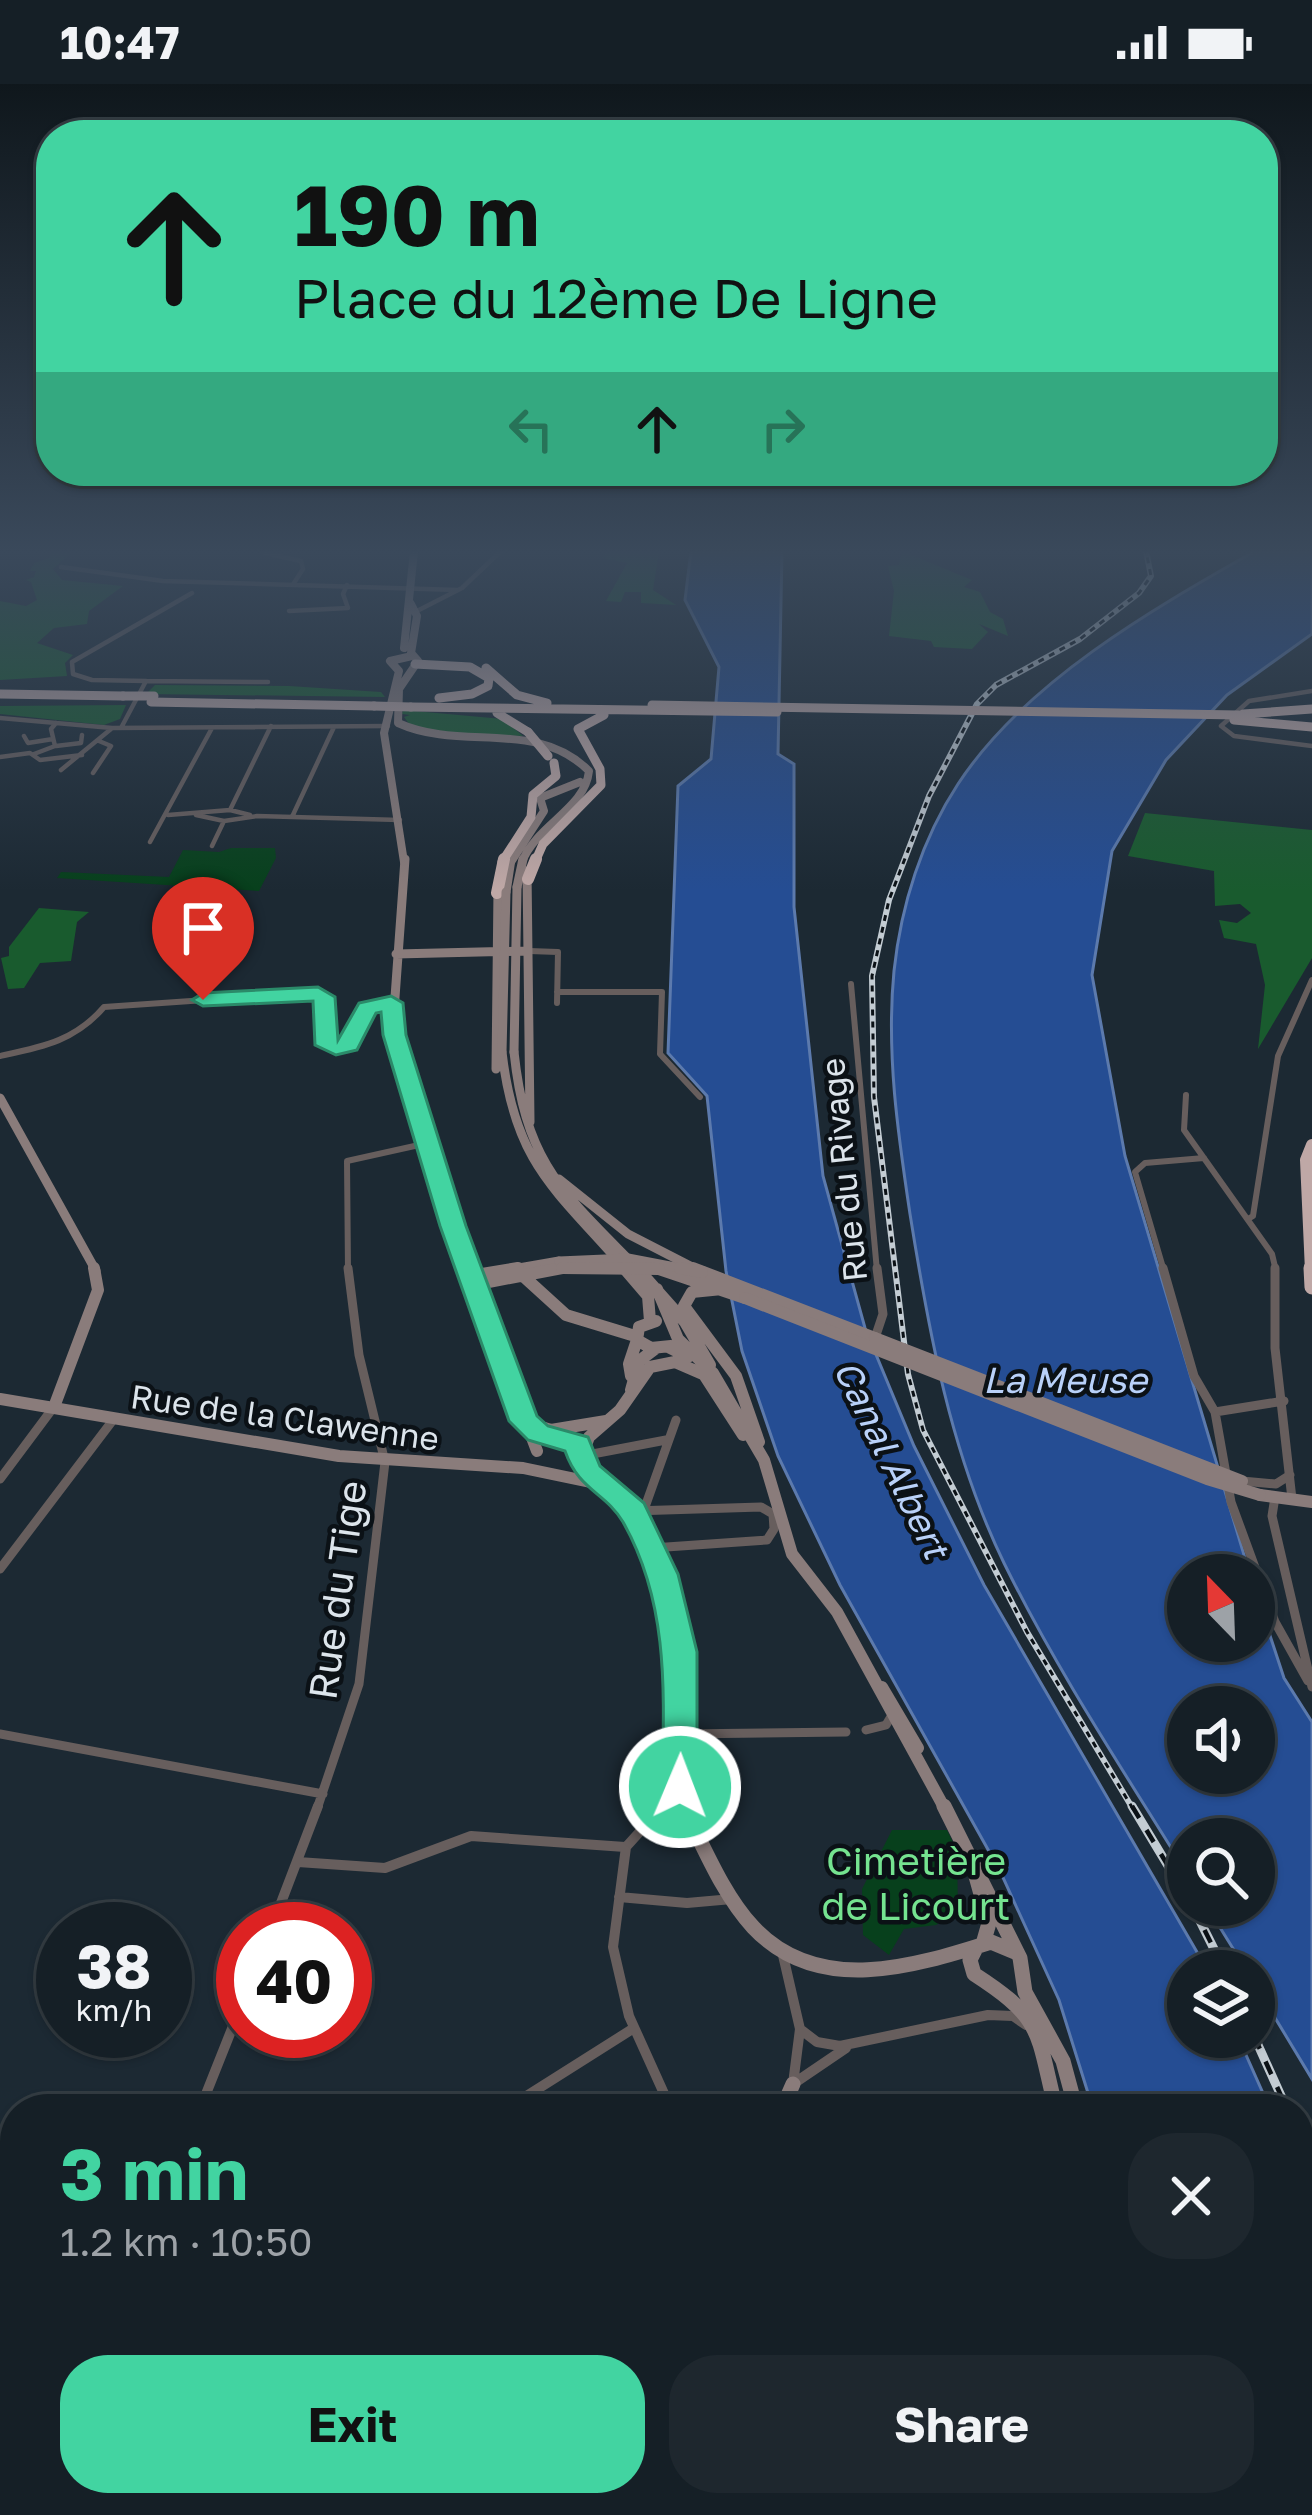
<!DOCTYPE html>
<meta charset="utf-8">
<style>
body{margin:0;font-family:"Golos Text",sans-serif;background:#1e272e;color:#f1f3f6;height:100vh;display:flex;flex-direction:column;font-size:45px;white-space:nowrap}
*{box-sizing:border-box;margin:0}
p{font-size:39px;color:#9da2a7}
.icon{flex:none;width:66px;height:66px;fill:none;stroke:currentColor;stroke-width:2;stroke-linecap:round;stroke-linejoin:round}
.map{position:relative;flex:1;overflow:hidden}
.details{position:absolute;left:0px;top:2010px;width:1314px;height:423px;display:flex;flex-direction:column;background:#151f26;border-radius:48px 48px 0 0;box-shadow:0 3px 9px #0004,0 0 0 3px #343d43}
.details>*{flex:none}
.top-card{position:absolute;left:36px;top:36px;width:1242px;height:366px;border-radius:48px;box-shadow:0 3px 9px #0004,0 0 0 3px #343d43;background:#42d4a1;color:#111;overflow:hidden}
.needle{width:78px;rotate:337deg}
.buttons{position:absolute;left:1167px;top:1470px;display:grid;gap:24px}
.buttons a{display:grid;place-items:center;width:108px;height:108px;border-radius:50%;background:#151f26;box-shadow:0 3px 9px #0004,0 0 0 3px #343d43;font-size:60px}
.speed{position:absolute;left:36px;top:1818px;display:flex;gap:24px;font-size:60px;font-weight:700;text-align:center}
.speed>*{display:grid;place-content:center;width:156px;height:156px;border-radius:50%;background:#151f26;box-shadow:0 3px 9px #0004,0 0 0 3px #343d43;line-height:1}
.speed small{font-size:30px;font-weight:400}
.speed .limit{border:18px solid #d22;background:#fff;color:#111}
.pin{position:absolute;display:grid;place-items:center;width:102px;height:102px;color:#fff;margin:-123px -51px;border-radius:50% 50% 50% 0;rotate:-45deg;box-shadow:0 0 12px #0007}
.pin .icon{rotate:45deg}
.me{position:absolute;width:132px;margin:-66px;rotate:1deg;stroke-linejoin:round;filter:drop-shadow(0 0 9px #0008)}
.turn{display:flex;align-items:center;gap:42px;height:252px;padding:0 60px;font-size:54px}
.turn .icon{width:156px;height:156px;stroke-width:2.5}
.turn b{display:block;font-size:84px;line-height:102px}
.lanes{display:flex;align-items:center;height:114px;padding:0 60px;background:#0003;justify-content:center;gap:60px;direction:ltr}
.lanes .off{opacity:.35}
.round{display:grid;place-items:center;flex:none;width:126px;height:126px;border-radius:48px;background:#1e272e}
.head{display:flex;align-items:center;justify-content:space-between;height:204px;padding:0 60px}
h1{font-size:72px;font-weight:700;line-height:90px;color:#42d4a1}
.cta{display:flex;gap:24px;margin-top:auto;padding:24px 60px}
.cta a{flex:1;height:138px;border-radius:48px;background:#42d4a1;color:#111;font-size:48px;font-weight:700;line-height:138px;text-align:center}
.cta a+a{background:#1e272e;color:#f1f3f6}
.status{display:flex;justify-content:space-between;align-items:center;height:84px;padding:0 60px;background:#151f26;direction:ltr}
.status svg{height:33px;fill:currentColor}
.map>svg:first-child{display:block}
.green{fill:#07401c}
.forest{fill:#195b2e}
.water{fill:#254d93;stroke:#5c7aad;stroke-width:3;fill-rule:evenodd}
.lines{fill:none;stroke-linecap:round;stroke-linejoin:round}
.street-far3{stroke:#675e5d;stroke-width:4.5}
.street-far2{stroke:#675e5d;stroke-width:6}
.street-far1{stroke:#675e5d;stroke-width:9}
.street{stroke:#675e5d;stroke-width:10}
.secondary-far3{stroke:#8a7c7b;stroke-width:8}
.secondary-far2{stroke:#8a7c7b;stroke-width:9}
.secondary-far1{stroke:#8a7c7b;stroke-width:12}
.secondary{stroke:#8a7c7b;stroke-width:15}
.highway-far2{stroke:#bfa8a6;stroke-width:9}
.highway-far1{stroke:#bfa8a6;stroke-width:12}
.highway{stroke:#bfa8a6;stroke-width:15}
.rail-far1-casing{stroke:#c3ccd3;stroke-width:6}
.rail-casing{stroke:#c3ccd3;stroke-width:9}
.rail-far1{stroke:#0b1116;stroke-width:3;stroke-dasharray:6;stroke-linecap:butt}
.rail{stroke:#0b1116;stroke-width:4.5;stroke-dasharray:14;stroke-linecap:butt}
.secondary-bridge-far1{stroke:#8a7c7b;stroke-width:9}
.secondary-bridge{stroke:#8a7c7b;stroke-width:12}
.highway-bridge{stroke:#bfa8a6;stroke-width:9}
.route{fill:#42d4a1;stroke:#2b8a69;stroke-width:3}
.labels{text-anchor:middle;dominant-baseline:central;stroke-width:9;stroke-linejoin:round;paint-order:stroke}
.street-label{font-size:33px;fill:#dce4eb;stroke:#0b1116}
.water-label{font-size:36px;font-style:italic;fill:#b9d1f9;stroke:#0b1116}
.near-street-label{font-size:39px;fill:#dce4eb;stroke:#0b1116}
.near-park-label{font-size:39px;fill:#75e390;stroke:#0b1116}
</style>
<div class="status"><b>10:47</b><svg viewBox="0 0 49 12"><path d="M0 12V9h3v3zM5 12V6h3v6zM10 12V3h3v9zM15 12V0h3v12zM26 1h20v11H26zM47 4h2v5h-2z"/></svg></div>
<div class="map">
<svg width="1312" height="2431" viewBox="0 0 1312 2431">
<rect width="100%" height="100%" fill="#1c2933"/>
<path class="green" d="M231,764H275L276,774L259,807L57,794L61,788L169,793L183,766L219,768Z
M892,1746H947L957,1767L958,1827L936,1841L904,1845L889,1871L863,1851L862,1805Z"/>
<path class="forest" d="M50,467H73L53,485L62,496L123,502L89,527L87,540L54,544L37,559L73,571L65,579L67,592L0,596V517L26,522L37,516L31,498L26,496L34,493L36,487H30L34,479L49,474Z
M607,467H659L653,506L676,521L641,519V508H625L621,518L606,517L627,479L603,474Z
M902,467L972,496L964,503L980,508L990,528L1003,535L1008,552L979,540L988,548L972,565L934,563L931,557L889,552L894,507L888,482L899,481Z
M155,601L289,602L381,608L385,613L146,610Z
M126,621L120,635L104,641L0,630V622Z
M403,626L503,635L523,652L442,649L410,641L404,633L410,631L402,630Z
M1145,729L1312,746V874L1258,965L1265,901L1256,860L1224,854L1219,836L1237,839L1251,829L1240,820L1215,822L1214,787L1128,772Z
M39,824L89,828L77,838L71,877L40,879L24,904L8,905L1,874L9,872V863Z"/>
<path class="water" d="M691,467H782L778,670L794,680V823L823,1092L865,1244L914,1362L984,1501L1208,1887H1188V1953H1238L1270,2025H1093L1059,1916L1000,1787L840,1501L778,1372L742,1267L726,1187L707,1012L668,969L678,702L711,675L719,583L685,516Z
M1255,467H1312V550L1227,611L1166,676L1112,767L1092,891L1125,1072L1250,1491H1188V1557H1254V1503L1284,1594L1312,1638V1995L1254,1899V1887H1247L1206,1821H1254V1755H1188V1791C1125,1689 1057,1587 1004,1479C951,1370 929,1249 910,1130C898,1050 886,969 894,887C901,821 922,755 958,700C1025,598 1151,526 1255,467ZM1188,1623H1254V1689H1188Z
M1299,2105L1312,2144V2431H1169L1167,2418H1299Z"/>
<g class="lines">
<path class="street-far3" d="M265,469L301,477L303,485L294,499
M61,483L163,497L458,506
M289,527L348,524L343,510L347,501
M415,528L462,504L501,467
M146,597L268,598
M1312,607L1249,617L1221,642L1234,652L1312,662
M0,634L112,644L388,642
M121,644L146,597L92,596L73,590L72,578L192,509
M24,652L28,659L53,655
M56,662L81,659L82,651
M34,670L55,662L51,645L56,639
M0,673L30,669L40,676L82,671
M61,686L111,645
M93,689L111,662L99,657
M230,726L271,642
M168,731L230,726L250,731
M196,731L224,737L257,732L400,736
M292,733L334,643
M150,758L212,644
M212,762L224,737"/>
<path class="street-far2" d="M529,867L558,868L557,919
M851,900L877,1187
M557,908H662L660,970L700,1013
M0,972C42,963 75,957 104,923L305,909L324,913L327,961H349L367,924L391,919
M1186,1011L1184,1046L1272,1170L1276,1187
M1248,1135L1253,1132L1278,972L1312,896
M348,1187L347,1077L428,1059
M1164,1187L1135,1088L1145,1079L1204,1074"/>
<path class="street-far1" d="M1163,1184L1194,1292L1215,1328L1231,1418L1275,1538L1308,1597
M1275,1184V1264L1292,1415
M875,1254L883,1230L877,1184
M1215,1328L1284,1317
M582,1372L666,1356
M0,1395L53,1324
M1242,1397L1276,1400L1290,1391
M1275,1413L1272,1432L1312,1603
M645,1423L676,1336
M633,1427L761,1423L773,1430L774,1445L767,1456L652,1464
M0,1485L113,1336
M866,1646L886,1641L892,1631
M0,1650L323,1710
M680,1650L846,1648
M317,1725L359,1600L385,1378L359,1271L348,1184
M661,1725L680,1703"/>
<path class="street" d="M663,1722L626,1763L613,1863L629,1932L671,2025
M298,1778L385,1784L471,1752L625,1763
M619,1813L687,1819L732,1815
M271,1845L318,1722
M782,1867L800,1945L793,2000L846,1964
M800,1945L817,1958L840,1962L988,1931L1013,1932L1026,1941
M200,2025L243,1917
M506,2025L634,1944
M0,2088L15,2092
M0,2325L15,2305
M0,2341L15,2347
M200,2418L236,2431
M906,2431L909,2418"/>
<path class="secondary-far3" d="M411,520L417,532L411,569L418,577L399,605L398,639C462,668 536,634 589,687C585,725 537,740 522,778
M404,564L414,467
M404,778L384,649L399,587L390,577L412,572
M511,778L544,727L540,714L580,698"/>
<path class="secondary-far2" d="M405,775L393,941L469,1187
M527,787L530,1038
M517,803L523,775
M506,808L511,775
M396,870L525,867
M502,968C515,1082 557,1106 627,1187
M514,968C526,1082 564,1109 640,1187
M496,985L498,806
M0,1014L96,1187
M559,1095L628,1150L700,1187
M659,1185L664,1187
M501,1187L559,1177
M547,1187L562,1184"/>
<path class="secondary-far1" d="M468,1184L537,1367
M624,1184L648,1212L650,1237
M637,1184L685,1238L710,1281
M693,1184L875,1254
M659,1185L745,1214
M522,1191L566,1231L635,1252
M470,1192L518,1184
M473,1201L562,1184
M657,1205L678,1255L713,1289L764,1376L792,1470L837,1528L945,1725
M722,1205L692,1208L684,1222L736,1292L759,1358
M656,1237L639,1243L637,1256L651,1264L671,1262
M668,1263L688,1273
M701,1286L743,1351
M631,1292L629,1280L637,1256
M631,1306L639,1277L655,1265
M0,1315L339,1372L523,1384L595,1399
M54,1323L98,1206L94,1184
M525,1338L551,1346L606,1337
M541,1350L573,1357L582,1366
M1260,1411L1312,1418
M882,1603L918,1664
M685,1725L681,1568L662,1490L633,1427L587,1388L580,1376L589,1353L620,1326L650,1283L675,1278L705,1291"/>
<path class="secondary" d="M683,1722C703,1761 723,1811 753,1843C818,1913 915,1882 991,1858L1015,1868
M944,1722L1020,1874L1025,1908L1063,1977L1076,2025
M974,1785L989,1839L983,1860
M975,1866L970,1876L974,1890C1045,1936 1036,1947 1056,2025
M782,2025L793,2000
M1115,2418L1117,2431
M1138,2418L1140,2431
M671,2431L677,2418"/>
<path class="highway-far2" d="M415,580L470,583L489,594L488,602L472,610L439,614
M486,584L517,611L547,619
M0,610L123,612
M151,618L374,622
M411,623L777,628
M497,629L528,648
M1243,630L1312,625
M1234,636L1312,643
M502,778L531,733L533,711L556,692L554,679
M535,778L543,760L601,701L600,685L578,645L604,631"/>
<path class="highway-far1" d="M528,795L536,775
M497,809L504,775
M1311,1187L1306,1076L1312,1061"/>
<path class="highway" d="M1311,1184L1312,1203"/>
<g class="rail-far1-casing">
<path id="rail-far1" d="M1133,1725L1027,1548L923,1346L908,1290L874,1013L872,892L889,816L929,712L977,620L996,601L1080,555L1139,509L1151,492L1146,467"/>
</g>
<g class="rail-casing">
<path id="rail" d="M1132,1722L1188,1815
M1192,1821L1225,1887
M1254,1952L1287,2025
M1299,2052L1312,2079"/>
</g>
<use href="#rail-far1" class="rail-far1"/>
<use href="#rail" class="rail"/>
<path class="secondary-bridge-far1" d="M502,968L506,808
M514,968L517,803
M559,1177L628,1174L696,1187
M562,1184L659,1185"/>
<path class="secondary-bridge" d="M562,1184L659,1185
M680,1184L702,1188
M745,1214L1207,1395L1260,1411
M875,1254L1242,1397"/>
<path class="highway-bridge" d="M123,612H154
M652,621L1238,631
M374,622L411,623
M528,648L548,672"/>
</g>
<linearGradient id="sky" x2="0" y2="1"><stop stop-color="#0f171c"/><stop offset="0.58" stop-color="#3a495b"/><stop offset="1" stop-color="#3a495b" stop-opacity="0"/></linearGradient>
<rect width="1312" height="807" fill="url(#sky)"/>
<path class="route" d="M318,903L335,913L338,956L359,919L391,912L403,919L406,951L466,1142L537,1332L548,1342L588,1353L600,1382L644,1419L678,1490L697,1568V1703L692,1713L680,1718L667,1713L662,1703C664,1612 670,1521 623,1438C605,1408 579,1407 565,1367L528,1356L509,1337L440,1142L383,951L381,928L376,929L357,966L336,971L315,961L313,917L203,922L192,916L203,909Z"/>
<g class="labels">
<g class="street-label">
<text transform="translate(843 1086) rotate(-96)">Rue du Rivage</text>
<text transform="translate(285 1333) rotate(8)">Rue de la Clawenne</text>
</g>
<g class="water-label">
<text x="1065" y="1295">La Meuse</text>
<text transform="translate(892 1375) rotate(64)">Canal Albert</text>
</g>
<g class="near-street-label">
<text transform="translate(337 1506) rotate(-82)">Rue du Tige</text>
</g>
<g class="near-park-label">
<text x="916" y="1776">Cimetière<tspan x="916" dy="45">de Licourt</tspan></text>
</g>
</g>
</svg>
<div class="buttons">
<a><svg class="needle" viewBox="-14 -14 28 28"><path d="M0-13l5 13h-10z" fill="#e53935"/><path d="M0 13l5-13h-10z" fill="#9da2a7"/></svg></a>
<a><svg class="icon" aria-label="sound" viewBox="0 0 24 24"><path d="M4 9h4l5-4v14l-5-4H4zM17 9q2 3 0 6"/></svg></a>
<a><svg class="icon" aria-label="search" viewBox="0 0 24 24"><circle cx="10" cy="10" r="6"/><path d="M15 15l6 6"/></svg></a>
<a><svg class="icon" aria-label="layers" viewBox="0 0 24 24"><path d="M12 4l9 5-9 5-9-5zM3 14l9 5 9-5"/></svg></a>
</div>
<div class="speed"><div>38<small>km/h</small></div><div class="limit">40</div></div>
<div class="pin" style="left:203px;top:916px;background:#d93025"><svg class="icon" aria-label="arrive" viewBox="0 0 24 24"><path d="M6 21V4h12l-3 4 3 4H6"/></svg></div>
<svg class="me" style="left:680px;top:1703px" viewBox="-20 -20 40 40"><circle r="17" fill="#42d4a1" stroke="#fff" stroke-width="3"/><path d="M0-11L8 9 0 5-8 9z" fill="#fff"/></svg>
<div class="top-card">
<div class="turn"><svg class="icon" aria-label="ahead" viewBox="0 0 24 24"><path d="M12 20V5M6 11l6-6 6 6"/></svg><div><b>190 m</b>Place du 12ème De Ligne</div></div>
<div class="lanes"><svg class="icon off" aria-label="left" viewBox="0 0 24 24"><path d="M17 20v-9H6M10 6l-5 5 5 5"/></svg><svg class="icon" aria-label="ahead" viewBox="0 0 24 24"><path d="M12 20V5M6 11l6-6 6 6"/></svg><svg class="icon off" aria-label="right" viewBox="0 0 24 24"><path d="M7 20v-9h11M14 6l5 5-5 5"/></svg></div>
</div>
<section class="details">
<div class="head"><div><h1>3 min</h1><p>1.2 km · 10:50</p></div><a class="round"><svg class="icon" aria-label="close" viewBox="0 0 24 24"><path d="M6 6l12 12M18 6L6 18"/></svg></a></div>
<div class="cta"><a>Exit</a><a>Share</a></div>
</section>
</div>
